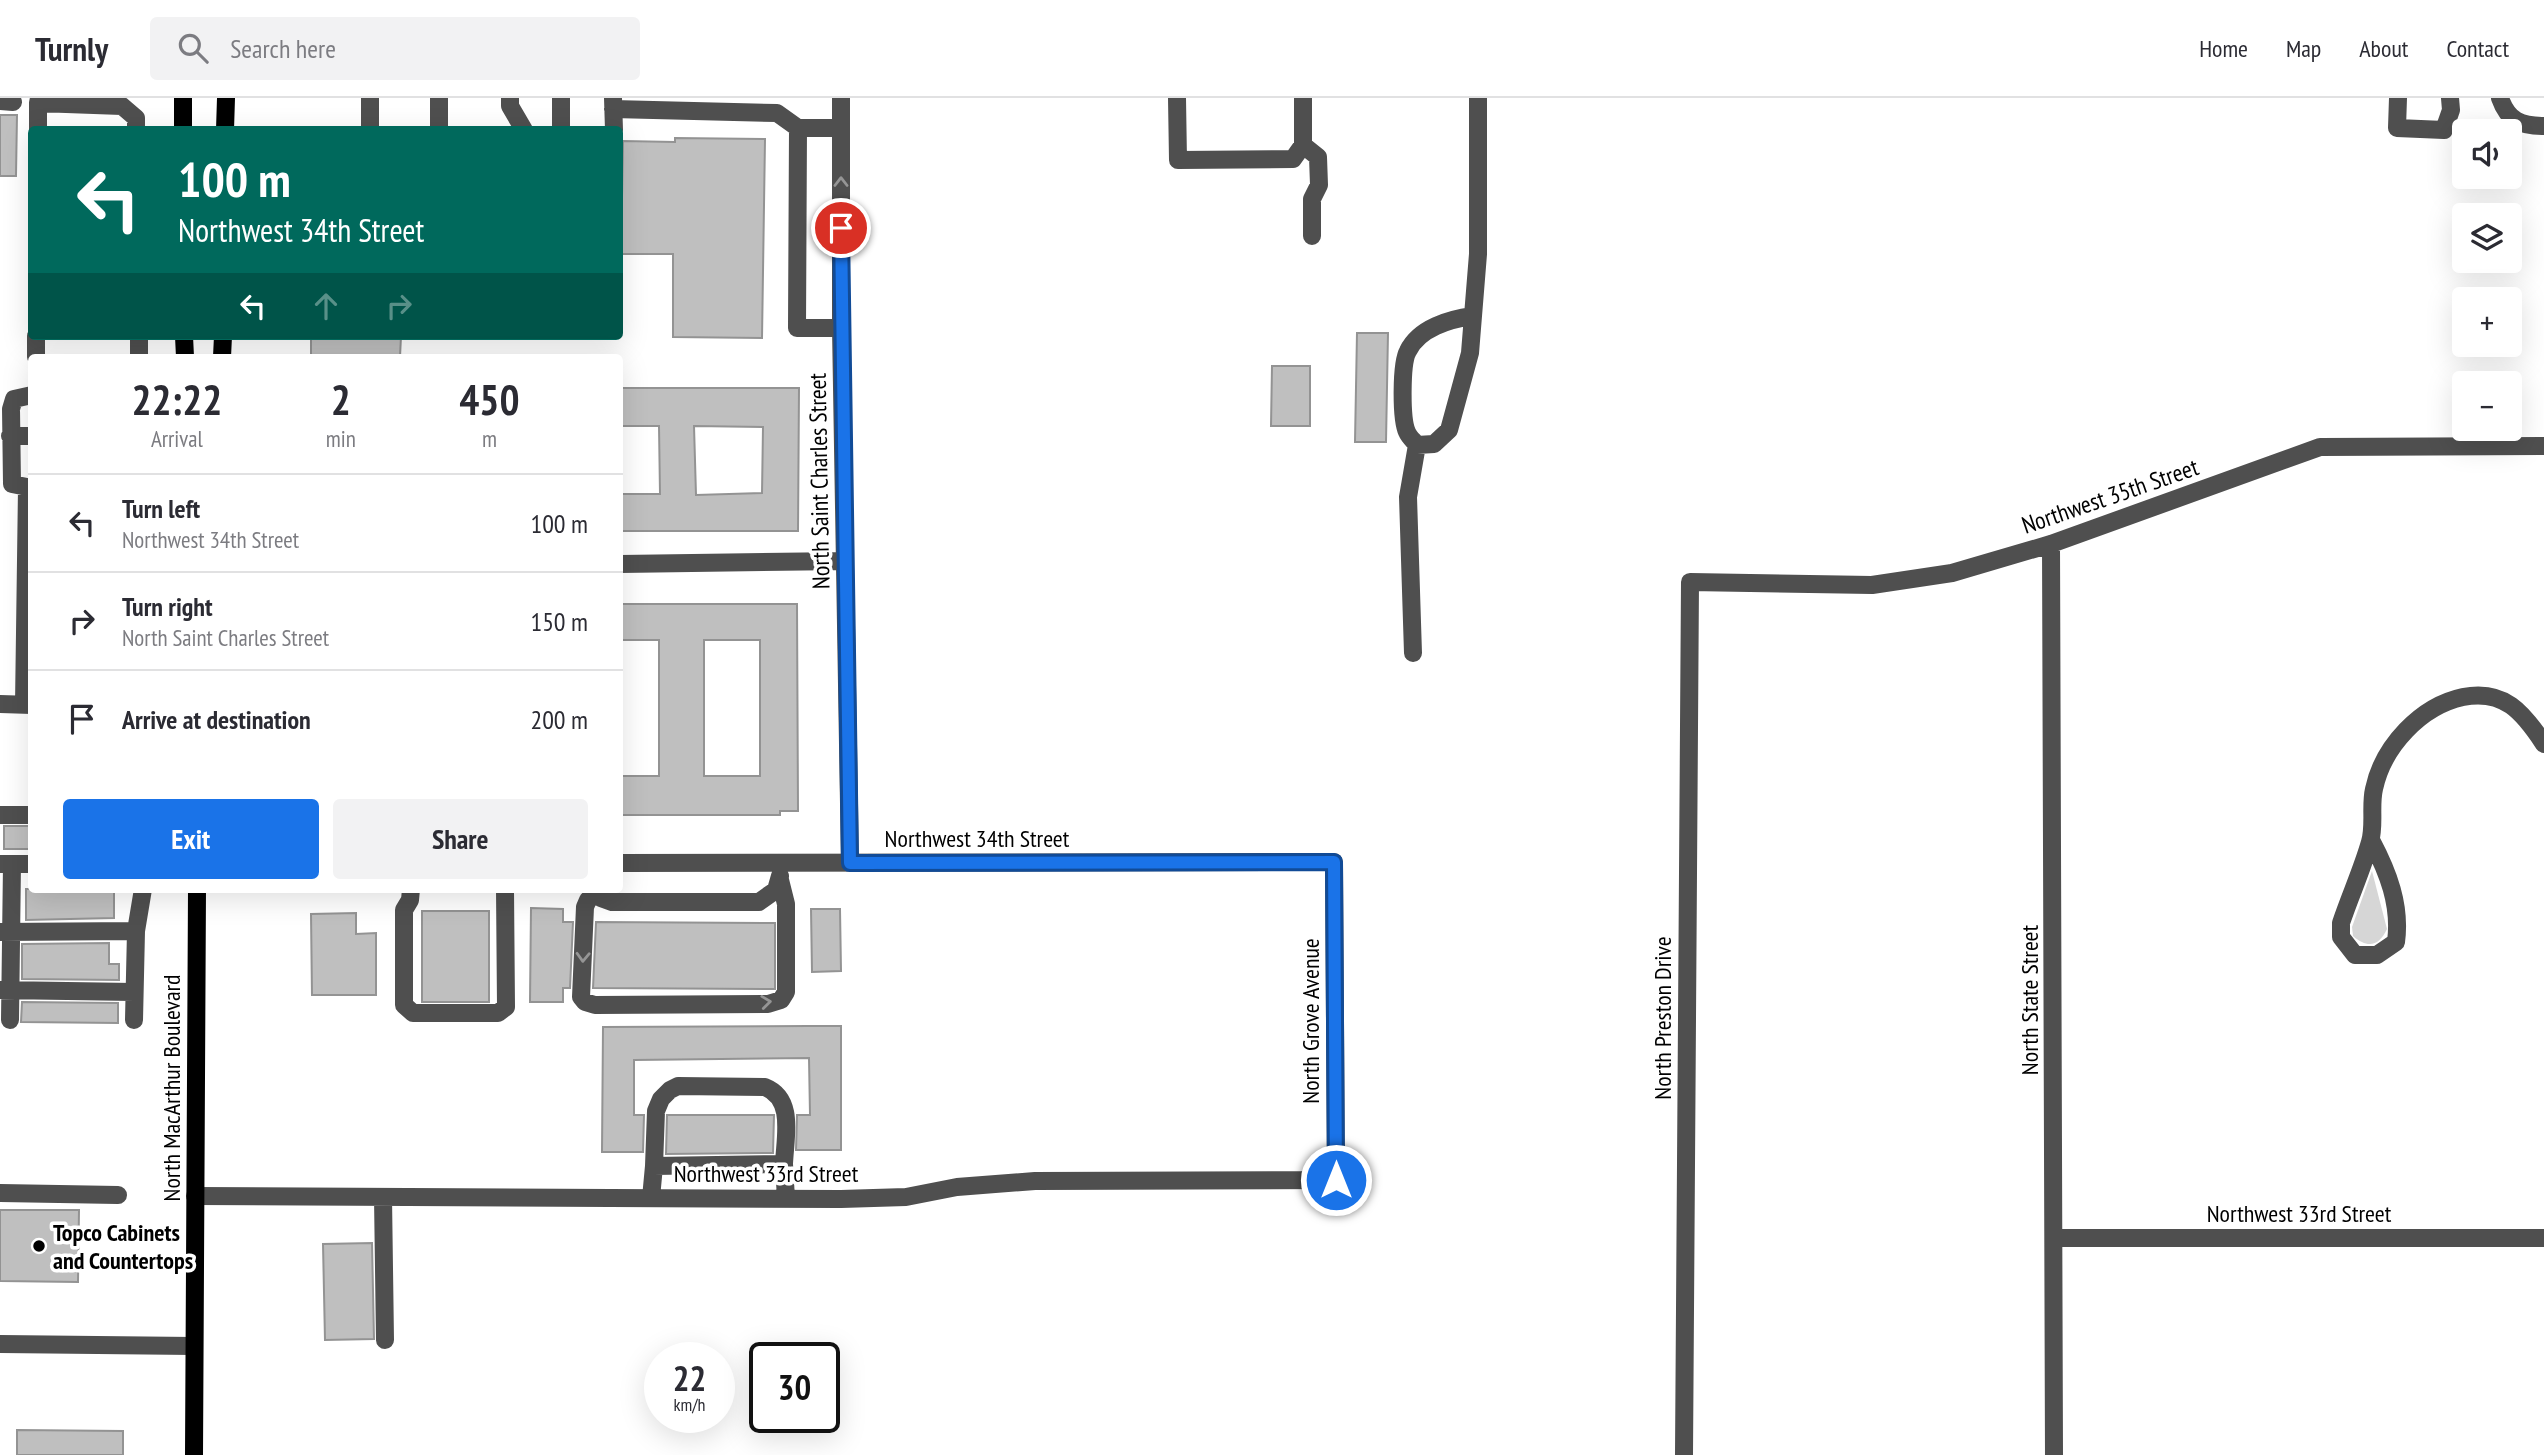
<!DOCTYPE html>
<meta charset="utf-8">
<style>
body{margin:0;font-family:"PT Sans Narrow",sans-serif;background:#f2f2f3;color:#2b2b33;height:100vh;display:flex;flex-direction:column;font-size:26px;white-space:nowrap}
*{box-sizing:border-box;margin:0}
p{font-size:23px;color:#7c7c81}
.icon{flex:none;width:38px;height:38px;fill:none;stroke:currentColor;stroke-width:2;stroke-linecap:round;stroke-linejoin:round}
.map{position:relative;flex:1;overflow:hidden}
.sheet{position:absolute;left:28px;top:256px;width:595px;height:539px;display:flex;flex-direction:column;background:#fff;border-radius:7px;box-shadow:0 7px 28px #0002}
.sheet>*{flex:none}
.banner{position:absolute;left:28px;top:28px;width:595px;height:214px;border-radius:7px;box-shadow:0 7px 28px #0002;background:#00695c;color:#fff;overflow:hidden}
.controls{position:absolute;left:2452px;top:21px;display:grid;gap:14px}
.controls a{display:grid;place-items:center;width:70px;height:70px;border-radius:7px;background:#fff;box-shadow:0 7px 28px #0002;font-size:35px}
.speed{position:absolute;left:644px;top:1244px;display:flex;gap:14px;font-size:35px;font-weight:700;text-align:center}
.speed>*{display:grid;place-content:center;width:91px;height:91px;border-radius:50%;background:#fff;box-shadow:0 7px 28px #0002;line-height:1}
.speed small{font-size:18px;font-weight:400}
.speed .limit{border:4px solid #111;border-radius:10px;background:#fff;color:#111}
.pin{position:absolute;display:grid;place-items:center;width:60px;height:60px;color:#fff;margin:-30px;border:4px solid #fff;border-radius:50%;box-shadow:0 2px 7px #0007}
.me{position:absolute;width:77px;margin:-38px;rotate:0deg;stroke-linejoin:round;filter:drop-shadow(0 0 5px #0008)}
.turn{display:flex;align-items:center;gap:24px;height:147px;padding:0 35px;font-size:32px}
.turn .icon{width:91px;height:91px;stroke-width:2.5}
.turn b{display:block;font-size:49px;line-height:60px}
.lanes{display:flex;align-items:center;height:66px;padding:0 35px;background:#0003;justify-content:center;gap:35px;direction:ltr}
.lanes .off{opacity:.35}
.eta{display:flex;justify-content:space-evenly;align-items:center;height:119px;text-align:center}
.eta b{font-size:42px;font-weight:700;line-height:49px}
.button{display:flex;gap:14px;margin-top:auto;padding:14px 35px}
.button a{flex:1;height:80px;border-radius:7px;background:#1a73e8;color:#fff;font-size:28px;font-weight:700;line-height:80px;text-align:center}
.button a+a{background:#f2f2f3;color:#2b2b33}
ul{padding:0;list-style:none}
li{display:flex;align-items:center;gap:21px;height:98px;padding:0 35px;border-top:2px solid #e1e1e2}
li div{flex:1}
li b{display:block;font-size:26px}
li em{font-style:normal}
header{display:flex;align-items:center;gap:42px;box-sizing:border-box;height:98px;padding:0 35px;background:#fff;border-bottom:2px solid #e1e1e2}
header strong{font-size:33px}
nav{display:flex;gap:38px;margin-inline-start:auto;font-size:24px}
.search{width:490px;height:63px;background:#f2f2f3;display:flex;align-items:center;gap:18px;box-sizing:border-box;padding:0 24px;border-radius:7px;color:#7c7c81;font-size:26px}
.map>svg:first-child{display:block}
.green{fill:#d6d6d6}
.building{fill:#bfbfbf;stroke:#939393;stroke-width:2;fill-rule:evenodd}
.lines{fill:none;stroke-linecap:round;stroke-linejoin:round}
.minor{stroke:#4f4f4f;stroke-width:18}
.major{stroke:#000;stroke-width:18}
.oneway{stroke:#959595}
.route-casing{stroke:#114b97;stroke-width:18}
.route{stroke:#1a73e8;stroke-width:12}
.poi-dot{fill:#000;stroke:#fff;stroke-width:2.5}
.labels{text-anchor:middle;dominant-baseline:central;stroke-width:7;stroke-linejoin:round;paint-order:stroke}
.street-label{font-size:24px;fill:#000;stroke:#fff}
.poi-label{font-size:24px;font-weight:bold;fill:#000;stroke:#fff;text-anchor:start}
</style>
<header>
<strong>Turnly</strong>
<div class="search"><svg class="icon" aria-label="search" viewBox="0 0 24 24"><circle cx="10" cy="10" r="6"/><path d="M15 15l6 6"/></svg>Search here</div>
<nav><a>Home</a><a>Map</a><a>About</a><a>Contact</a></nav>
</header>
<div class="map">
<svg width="2544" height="1357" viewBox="0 0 2544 1357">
<rect width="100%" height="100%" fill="#fff"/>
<path class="green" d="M2372,773L2387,831C2379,848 2368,851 2353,838L2352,829Z"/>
<path class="building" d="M0,17H17L16,78H0Z
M675,40L765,41L762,240L673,239V156H621L623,43L675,44Z
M1357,235H1388L1386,344H1355Z
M311,238H401L400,259H311Z
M1272,268H1310V328H1271Z
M620,290H799L798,433H620V396H660L659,328H620ZM694,328L763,329L762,395L696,397Z
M620,506H797L798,713H780V717H620V678H659V542H620ZM704,542H760V678H704Z
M4,728H32V751H4Z
M26,791H114V820L26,822Z
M531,810L563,811V824H573L570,890H563V904H530Z
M811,811H840L841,873L812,874Z
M422,813H489V904H422Z
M356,815V836L376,835V897H312L311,816Z
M596,824L775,825V891L593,890Z
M109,845V866H119V882L22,881V846Z
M22,904L118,905V925L21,924Z
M809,928H841V1052H796L797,1017H810L809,960L634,962V1017H644L643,1054H602L603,929Z
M667,1017H774L773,1055L666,1056Z
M0,1112H79L78,1184L0,1183Z
M372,1145L374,1241L325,1242L323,1146Z
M17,1332L123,1333V1357H17Z"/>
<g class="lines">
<path class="minor" d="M39,0L38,5L122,8L136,20V32
M510,0V8L524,32
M561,0V32
M613,0L614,32
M841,0V230L850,765
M1177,0L1178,62L1293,61L1303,47V0
M2398,0L2397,30L2444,32L2451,12L2450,0
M2500,0C2508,23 2521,28 2544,28
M0,3L13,4
M613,11L777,15L798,30L797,230H841
M798,30H841
M38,32V5
M370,32V0
M439,32V0
M1303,47L1318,59L1319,87L1312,101V138
M1473,218C1450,221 1419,230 1408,253C1401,265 1401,321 1407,334C1409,339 1414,343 1417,347L1434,346L1449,332L1470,255L1478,156V0
M139,238V259
M36,259V238
M32,297L14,301L11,311L12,386L32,390
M10,338H32
M2051,446L2054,1357
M620,466L845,463
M1413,555L1408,399L1417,347
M0,606L32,607
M24,607L27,390
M0,717H32
M2371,742C2388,774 2401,807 2396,844L2377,857H2355L2341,839V825C2350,798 2362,772 2370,744C2375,727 2370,708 2374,691C2383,648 2421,608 2463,599C2504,591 2523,614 2544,646
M0,766H32
M411,791L410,802L404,812V907L413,915H498L506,909L505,791
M593,791L601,800L612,804H759L776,792L780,778
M596,796L588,802L585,809L581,899L585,904L595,907L768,906L781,902L786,894V806L780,782
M0,834L136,833
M0,892L134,894
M10,922L12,766
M134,922L136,833L143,791
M654,1068L656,1013L661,1001L670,992L678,988L765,989C795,1001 785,1039 784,1066
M0,1095L118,1097
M195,1098L841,1101L906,1099L957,1089L1035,1083L1336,1082L1334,764L620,765
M383,1099L385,1242
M651,1100L654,1068L784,1066L786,1101
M2054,1140H2544
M0,1246L194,1248
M1684,1357L1690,484L1872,487L1952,475L2051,446L2320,349L2544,348"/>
<path class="major" d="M183,0V32
M225,32L226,0
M184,238L185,259
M222,259L223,238
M194,1357L197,791"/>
</g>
<defs><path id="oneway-chevron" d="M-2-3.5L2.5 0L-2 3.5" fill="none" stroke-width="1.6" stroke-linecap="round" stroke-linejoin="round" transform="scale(1.75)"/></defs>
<g class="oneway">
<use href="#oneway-chevron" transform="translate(841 84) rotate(-90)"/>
<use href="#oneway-chevron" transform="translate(583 859) rotate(92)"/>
<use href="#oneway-chevron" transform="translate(766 904) rotate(-7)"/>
</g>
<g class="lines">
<g class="route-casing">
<path id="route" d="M841,130L850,765L1334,764L1336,1082"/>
</g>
<use href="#route" class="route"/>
</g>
<circle class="poi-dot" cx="39" cy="1148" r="7"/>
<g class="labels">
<g class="street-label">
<text transform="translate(819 383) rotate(-91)">North Saint Charles Street</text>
<text transform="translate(2110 398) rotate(-19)">Northwest 35th Street</text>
<text x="977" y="740">Northwest 34th Street</text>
<text transform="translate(2029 902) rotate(-90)">North State Street</text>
<text transform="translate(1662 920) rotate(-90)">North Preston Drive</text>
<text transform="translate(1310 923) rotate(-90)">North Grove Avenue</text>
<text transform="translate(171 990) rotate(-90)">North MacArthur Boulevard</text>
<text x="766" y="1075">Northwest 33rd Street</text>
<text x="2299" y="1115">Northwest 33rd Street</text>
</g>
<g class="poi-label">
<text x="53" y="1134">Topco Cabinets<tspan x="53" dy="28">and Countertops</tspan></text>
</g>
</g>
</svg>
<div class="controls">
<a><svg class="icon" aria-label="sound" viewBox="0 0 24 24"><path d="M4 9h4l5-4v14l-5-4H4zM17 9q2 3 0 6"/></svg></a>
<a><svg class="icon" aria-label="layers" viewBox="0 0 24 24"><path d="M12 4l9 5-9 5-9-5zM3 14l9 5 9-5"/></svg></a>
<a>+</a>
<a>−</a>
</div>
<div class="speed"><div>22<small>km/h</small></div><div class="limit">30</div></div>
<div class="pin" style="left:841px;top:130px;background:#d93025"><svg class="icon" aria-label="arrive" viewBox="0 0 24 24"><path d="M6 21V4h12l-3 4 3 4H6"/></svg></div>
<svg class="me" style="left:1336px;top:1082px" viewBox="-20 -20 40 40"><circle r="17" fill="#1a73e8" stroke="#fff" stroke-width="3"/><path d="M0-11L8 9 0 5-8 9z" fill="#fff"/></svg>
<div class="banner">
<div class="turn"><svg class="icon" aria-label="left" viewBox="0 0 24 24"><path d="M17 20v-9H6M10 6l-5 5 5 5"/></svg><div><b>100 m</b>Northwest 34th Street</div></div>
<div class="lanes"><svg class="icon" aria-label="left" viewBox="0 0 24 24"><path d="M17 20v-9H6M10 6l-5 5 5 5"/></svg><svg class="icon off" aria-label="ahead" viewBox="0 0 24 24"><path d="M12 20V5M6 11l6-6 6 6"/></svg><svg class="icon off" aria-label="right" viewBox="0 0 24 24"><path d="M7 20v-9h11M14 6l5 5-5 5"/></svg></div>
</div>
<section class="sheet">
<div class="eta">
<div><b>22:22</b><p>Arrival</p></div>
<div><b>2</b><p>min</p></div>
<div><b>450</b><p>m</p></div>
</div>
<ul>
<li><svg class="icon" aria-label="left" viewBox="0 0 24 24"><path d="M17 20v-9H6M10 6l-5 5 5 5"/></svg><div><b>Turn left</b><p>Northwest 34th Street</p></div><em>100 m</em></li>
<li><svg class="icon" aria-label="right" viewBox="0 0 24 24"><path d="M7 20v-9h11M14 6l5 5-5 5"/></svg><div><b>Turn right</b><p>North Saint Charles Street</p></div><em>150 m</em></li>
<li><svg class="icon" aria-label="arrive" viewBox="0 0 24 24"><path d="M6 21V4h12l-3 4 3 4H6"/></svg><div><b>Arrive at destination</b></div><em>200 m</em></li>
</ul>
<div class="button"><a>Exit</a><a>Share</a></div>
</section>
</div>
